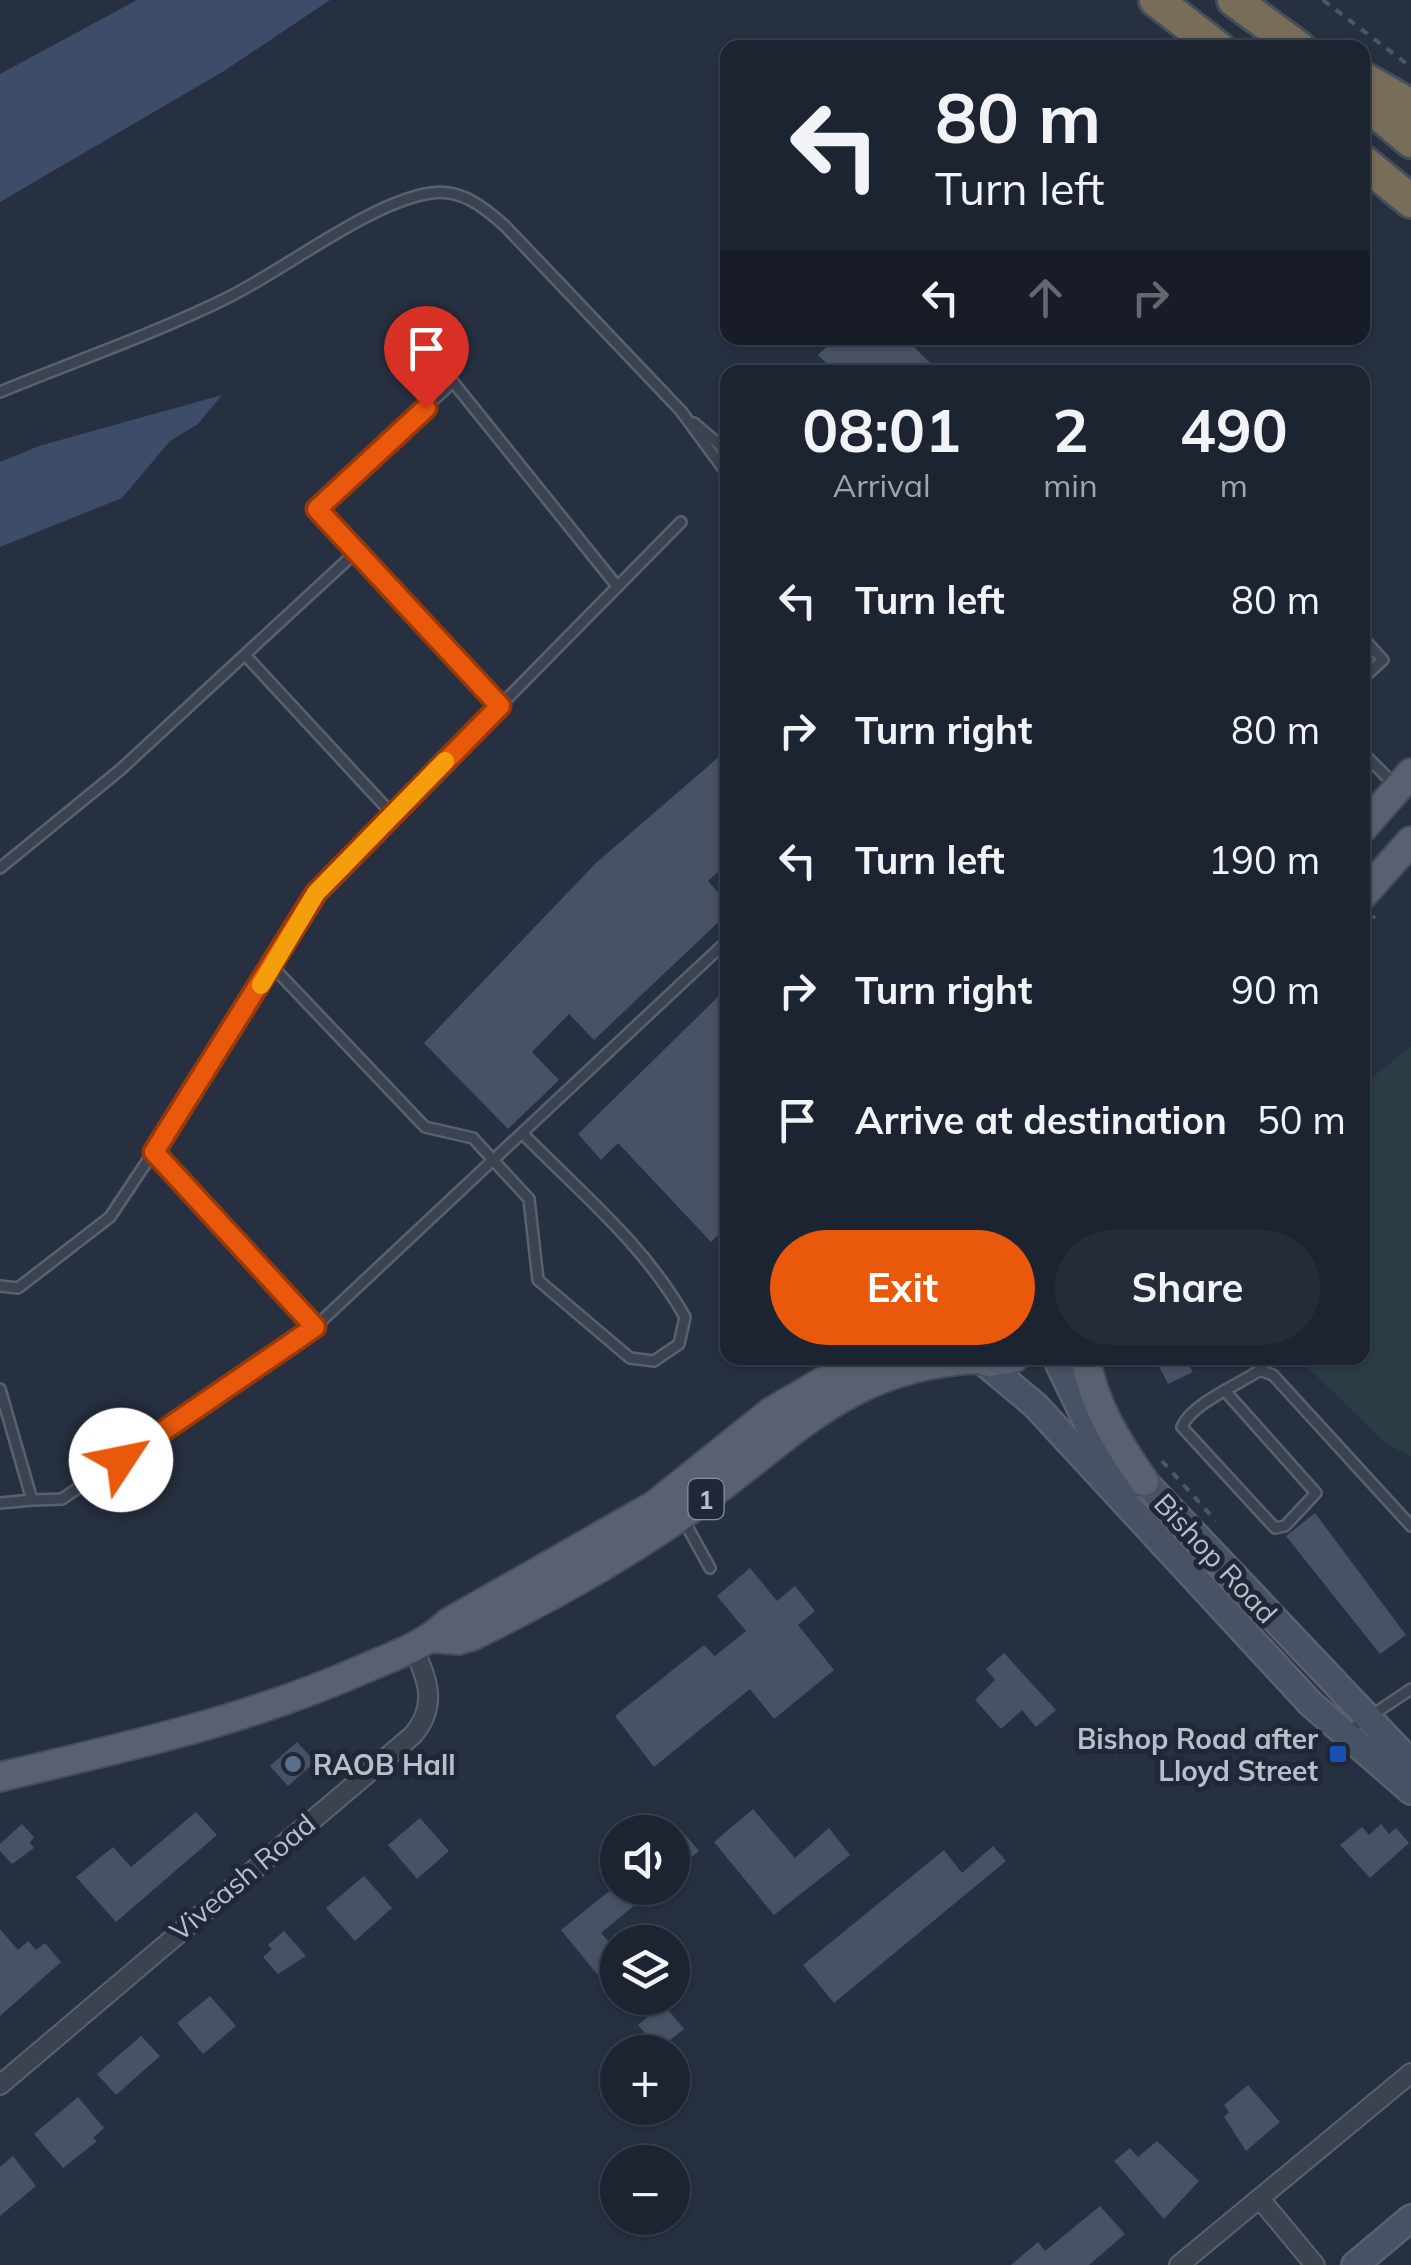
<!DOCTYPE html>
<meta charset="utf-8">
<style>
body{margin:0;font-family:Mulish,sans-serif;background:#252c39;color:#f1f3f6;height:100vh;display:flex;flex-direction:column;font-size:38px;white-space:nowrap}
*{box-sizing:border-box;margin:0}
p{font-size:32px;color:#a0a4ab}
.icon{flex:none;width:55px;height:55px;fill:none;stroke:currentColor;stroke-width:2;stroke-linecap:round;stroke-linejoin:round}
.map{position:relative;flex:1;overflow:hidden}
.side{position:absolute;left:720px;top:365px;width:650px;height:1000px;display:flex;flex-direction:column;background:#1d2431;border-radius:20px;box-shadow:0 2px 8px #0004,0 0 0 2px #3b414d}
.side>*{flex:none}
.guide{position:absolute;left:720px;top:40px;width:650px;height:305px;border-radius:20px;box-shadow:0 2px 8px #0004,0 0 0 2px #3b414d;background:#1d2431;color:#f1f3f6;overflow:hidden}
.buttons{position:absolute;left:600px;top:1815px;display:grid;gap:20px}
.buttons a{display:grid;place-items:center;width:90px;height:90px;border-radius:50%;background:#1d2431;box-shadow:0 2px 8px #0004,0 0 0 2px #3b414d;font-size:50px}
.pin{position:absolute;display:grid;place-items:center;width:85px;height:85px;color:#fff;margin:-102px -42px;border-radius:50% 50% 50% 0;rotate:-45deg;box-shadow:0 0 10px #0007}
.pin .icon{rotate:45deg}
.me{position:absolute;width:110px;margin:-55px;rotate:56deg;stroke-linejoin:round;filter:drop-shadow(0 0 8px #0008)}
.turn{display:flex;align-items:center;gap:35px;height:210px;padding:0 50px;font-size:45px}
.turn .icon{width:130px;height:130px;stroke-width:2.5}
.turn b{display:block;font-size:70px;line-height:85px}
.lanes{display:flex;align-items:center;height:95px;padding:0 50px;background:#0003;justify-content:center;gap:50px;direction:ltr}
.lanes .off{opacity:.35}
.eta{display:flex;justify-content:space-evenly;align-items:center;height:170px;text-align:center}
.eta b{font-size:60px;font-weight:700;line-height:70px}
.primary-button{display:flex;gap:20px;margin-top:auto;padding:20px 50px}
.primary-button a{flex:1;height:115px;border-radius:60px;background:#ea580c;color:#fff;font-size:40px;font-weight:700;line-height:115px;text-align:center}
.primary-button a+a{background:#252c39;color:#f1f3f6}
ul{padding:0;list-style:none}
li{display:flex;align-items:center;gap:30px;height:130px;padding:0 50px}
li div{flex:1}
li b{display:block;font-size:38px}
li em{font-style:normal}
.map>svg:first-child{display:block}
.green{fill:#293d42}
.water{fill:#3d4c69}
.building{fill:#485265}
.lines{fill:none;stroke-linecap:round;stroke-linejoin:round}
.lane-casing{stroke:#59606e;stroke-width:14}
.street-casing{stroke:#59606e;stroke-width:22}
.secondary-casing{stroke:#59606e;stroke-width:30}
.primary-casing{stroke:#454b5a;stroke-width:32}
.highway-casing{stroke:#464d5b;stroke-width:38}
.path{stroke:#475a5f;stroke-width:4;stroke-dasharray:8 8;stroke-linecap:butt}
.lane{stroke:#3b4351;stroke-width:9}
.street{stroke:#3b4351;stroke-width:18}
.secondary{stroke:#495164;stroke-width:25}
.primary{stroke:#596171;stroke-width:28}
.highway{stroke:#776d58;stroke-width:32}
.route-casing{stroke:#983908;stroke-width:25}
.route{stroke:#ea580c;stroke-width:18}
.slow{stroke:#f59e0b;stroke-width:18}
.transit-dot{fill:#1a4fb4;stroke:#202736;stroke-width:4}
.service-dot{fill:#5c6f8a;stroke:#202736;stroke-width:4}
.labels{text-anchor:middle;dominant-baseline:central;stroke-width:10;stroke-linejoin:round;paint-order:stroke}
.shield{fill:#202736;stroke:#8a919e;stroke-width:2.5}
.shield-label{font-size:25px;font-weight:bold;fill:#b8becb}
.street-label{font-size:28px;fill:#b8becb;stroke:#202736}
.poi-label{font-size:28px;font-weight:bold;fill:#b8becb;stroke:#202736;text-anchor:end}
</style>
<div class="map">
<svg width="1411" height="2265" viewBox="0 0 1411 2265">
<rect width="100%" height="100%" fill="#273041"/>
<path class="green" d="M1411,1046V1457L1386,1443L1298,1358H1362L1363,1085Z"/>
<path class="water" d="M137,0H330L224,71L0,202V74Z
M222,395L198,424L170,441L122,498L0,547V462L39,446Z"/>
<path class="building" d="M836,338H905L939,372H835L818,355Z
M728,749V863L708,881L728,904V913L594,1040L569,1014L532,1052L559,1080L508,1129L424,1043L596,863Z
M728,987V1226L711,1242L618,1143L601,1160L578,1134Z
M1155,1358H1185L1193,1372L1168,1384Z
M1315,1513L1406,1635L1380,1654L1286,1536Z
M750,1568L777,1601L795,1586L815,1611L798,1625L834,1670L774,1719L750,1689L654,1767L615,1716L704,1645L715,1656L746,1631L717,1596Z
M1004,1653L1056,1710L1036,1727L1022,1710L1001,1729L975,1700L995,1680L986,1669Z
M297,1742L315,1762L288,1786L270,1766Z
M753,1809L795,1858L829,1828L850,1855L774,1915L714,1842Z
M196,1812L217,1835L116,1922L76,1877L113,1847L131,1867Z
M420,1818L449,1851L417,1879L388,1845Z
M22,1824L34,1837L30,1843L34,1848L12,1864L0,1851V1844Z
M1381,1824L1389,1834L1396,1828L1409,1843L1370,1878L1340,1845L1362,1827L1369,1835Z
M682,1831L699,1851L672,1873V1839Z
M993,1846L1006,1861L834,2003L803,1965L944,1850L962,1873Z
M364,1876L392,1908L355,1941L326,1908Z
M613,1888H655L601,1933L618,1952V1964L601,1979L561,1930Z
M0,1929L18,1950L28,1941L36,1950L45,1943L61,1962L0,2016Z
M284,1931L306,1956L278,1974L263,1957L272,1949L268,1945Z
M210,1996L236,2026L203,2054L177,2023Z
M663,2004L684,2029L659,2049L638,2025Z
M141,2036L160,2056L116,2095L97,2074Z
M1248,2085L1280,2122L1246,2151L1224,2117L1229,2112L1224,2105Z
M78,2097L104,2128L93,2138L97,2141L63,2168L34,2134Z
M1157,2141L1199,2181L1164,2219L1114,2161L1130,2148L1138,2157Z
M13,2156L36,2186L0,2216V2167Z
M1100,2206L1125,2234L1089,2265H1011L1038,2242L1045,2251Z"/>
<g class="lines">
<g class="lane-casing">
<path id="lane" d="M0,392C75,361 154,334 227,298C286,269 370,202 431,193C461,188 485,208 505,226L681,411L728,475
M694,423L728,452
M356,552L499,706
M1362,637L1383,660L1362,679
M245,655L393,815
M1362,752L1396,786
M0,868L120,770L356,552L317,509L453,382L617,586
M522,1133C580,1192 644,1244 685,1317L679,1344L654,1361L630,1358L538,1280L529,1199L493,1160L522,1133L728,940
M154,1152L315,1327L493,1160L473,1138L425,1127L272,966
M0,1286L18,1288L110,1217L218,1055L316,893L681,522
M0,1389L32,1500L0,1503
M1226,1392L1316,1493L1285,1526L1275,1528L1182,1427C1190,1405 1237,1385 1257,1372L1262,1371L1273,1375L1411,1526
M32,1500L62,1499L315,1327
M683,1519L710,1568
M1347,1732L1411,1689"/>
</g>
<g class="street-casing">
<path id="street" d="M0,2085L413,1735C438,1705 428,1681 413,1647
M1260,2199L1315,2265
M1179,2265L1411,2073"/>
</g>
<g class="secondary-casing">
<path id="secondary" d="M1056,1358L1095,1439L1132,1485L1144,1481L1411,1763
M981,1360L1035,1405L1310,1703L1411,1791
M1355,2265L1411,2218"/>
</g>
<g class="primary-casing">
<path id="primary" d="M1362,829L1411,773
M1362,896L1411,841
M974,1358L991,1362L1014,1358
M1086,1358C1092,1402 1118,1444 1144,1481
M432,1638L458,1640L472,1636C546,1600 618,1560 685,1513C788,1443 842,1365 977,1359
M0,1777C125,1747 250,1720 368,1667C397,1655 425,1645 448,1623L655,1505L771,1412L863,1358"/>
</g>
<g class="highway-casing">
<path id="highway" d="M1156,0L1218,48
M1234,0L1299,48
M1362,78L1411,106
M1362,100L1411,141
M1362,161L1411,201"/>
</g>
<path class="path" d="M1323,0L1411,67
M1362,930L1375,916
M1162,1461L1216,1521"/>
<use href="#lane" class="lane"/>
<use href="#street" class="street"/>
<use href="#secondary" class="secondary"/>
<use href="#primary" class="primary"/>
<use href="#highway" class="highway"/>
</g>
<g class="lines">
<g class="route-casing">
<path id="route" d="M121,1460L315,1327L154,1152L316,893L500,706L317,509L426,408"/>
</g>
<use href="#route" class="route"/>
<path class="slow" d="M261,985L316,893L445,761"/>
</g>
<rect class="transit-dot" x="1328" y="1744" width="20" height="20" rx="5"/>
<circle class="service-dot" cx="293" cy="1764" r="10"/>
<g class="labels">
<rect class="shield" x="688.5" y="1479" width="35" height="40" rx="8"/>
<g class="shield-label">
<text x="706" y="1499">1</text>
</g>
<g class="street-label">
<text transform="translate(1216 1558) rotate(47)">Bishop Road</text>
<text transform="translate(242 1877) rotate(-40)">Viveash Road</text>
</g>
<g class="poi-label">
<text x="1318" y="1738">Bishop Road after<tspan x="1318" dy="32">Lloyd Street</tspan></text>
<text x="313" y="1764" text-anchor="start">RAOB Hall</text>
</g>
</g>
</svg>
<div class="buttons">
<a><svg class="icon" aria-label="sound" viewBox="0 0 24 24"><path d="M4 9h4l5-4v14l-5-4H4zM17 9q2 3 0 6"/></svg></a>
<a><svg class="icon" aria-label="layers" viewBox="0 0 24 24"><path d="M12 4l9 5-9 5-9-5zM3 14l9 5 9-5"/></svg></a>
<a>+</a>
<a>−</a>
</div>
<div class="pin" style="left:426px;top:408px;background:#d93025"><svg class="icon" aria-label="arrive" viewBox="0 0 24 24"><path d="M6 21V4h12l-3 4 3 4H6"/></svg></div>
<svg class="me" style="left:121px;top:1460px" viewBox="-20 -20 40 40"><circle r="19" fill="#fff"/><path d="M0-13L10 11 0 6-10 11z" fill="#ea580c"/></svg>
<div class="guide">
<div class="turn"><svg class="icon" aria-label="left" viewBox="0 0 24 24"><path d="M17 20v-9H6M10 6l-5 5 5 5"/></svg><div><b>80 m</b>Turn left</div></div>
<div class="lanes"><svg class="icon" aria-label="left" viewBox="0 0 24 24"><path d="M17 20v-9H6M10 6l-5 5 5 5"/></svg><svg class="icon off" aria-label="ahead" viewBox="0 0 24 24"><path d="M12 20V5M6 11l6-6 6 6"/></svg><svg class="icon off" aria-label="right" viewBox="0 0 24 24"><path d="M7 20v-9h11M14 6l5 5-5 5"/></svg></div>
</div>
<section class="side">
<div class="eta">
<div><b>08:01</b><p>Arrival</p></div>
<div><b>2</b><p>min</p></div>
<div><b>490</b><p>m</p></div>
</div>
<ul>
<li><svg class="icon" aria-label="left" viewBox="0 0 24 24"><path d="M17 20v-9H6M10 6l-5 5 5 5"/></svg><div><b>Turn left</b></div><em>80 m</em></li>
<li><svg class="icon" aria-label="right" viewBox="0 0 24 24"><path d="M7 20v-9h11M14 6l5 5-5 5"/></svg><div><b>Turn right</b></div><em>80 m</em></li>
<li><svg class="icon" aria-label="left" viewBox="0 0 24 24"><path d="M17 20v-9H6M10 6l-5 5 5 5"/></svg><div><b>Turn left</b></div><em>190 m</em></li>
<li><svg class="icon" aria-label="right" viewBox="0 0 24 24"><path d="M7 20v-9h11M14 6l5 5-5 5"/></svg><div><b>Turn right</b></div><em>90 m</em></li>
<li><svg class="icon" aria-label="arrive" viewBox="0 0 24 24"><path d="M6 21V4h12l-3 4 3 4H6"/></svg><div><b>Arrive at destination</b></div><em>50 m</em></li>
</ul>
<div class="primary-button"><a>Exit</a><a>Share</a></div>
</section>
</div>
